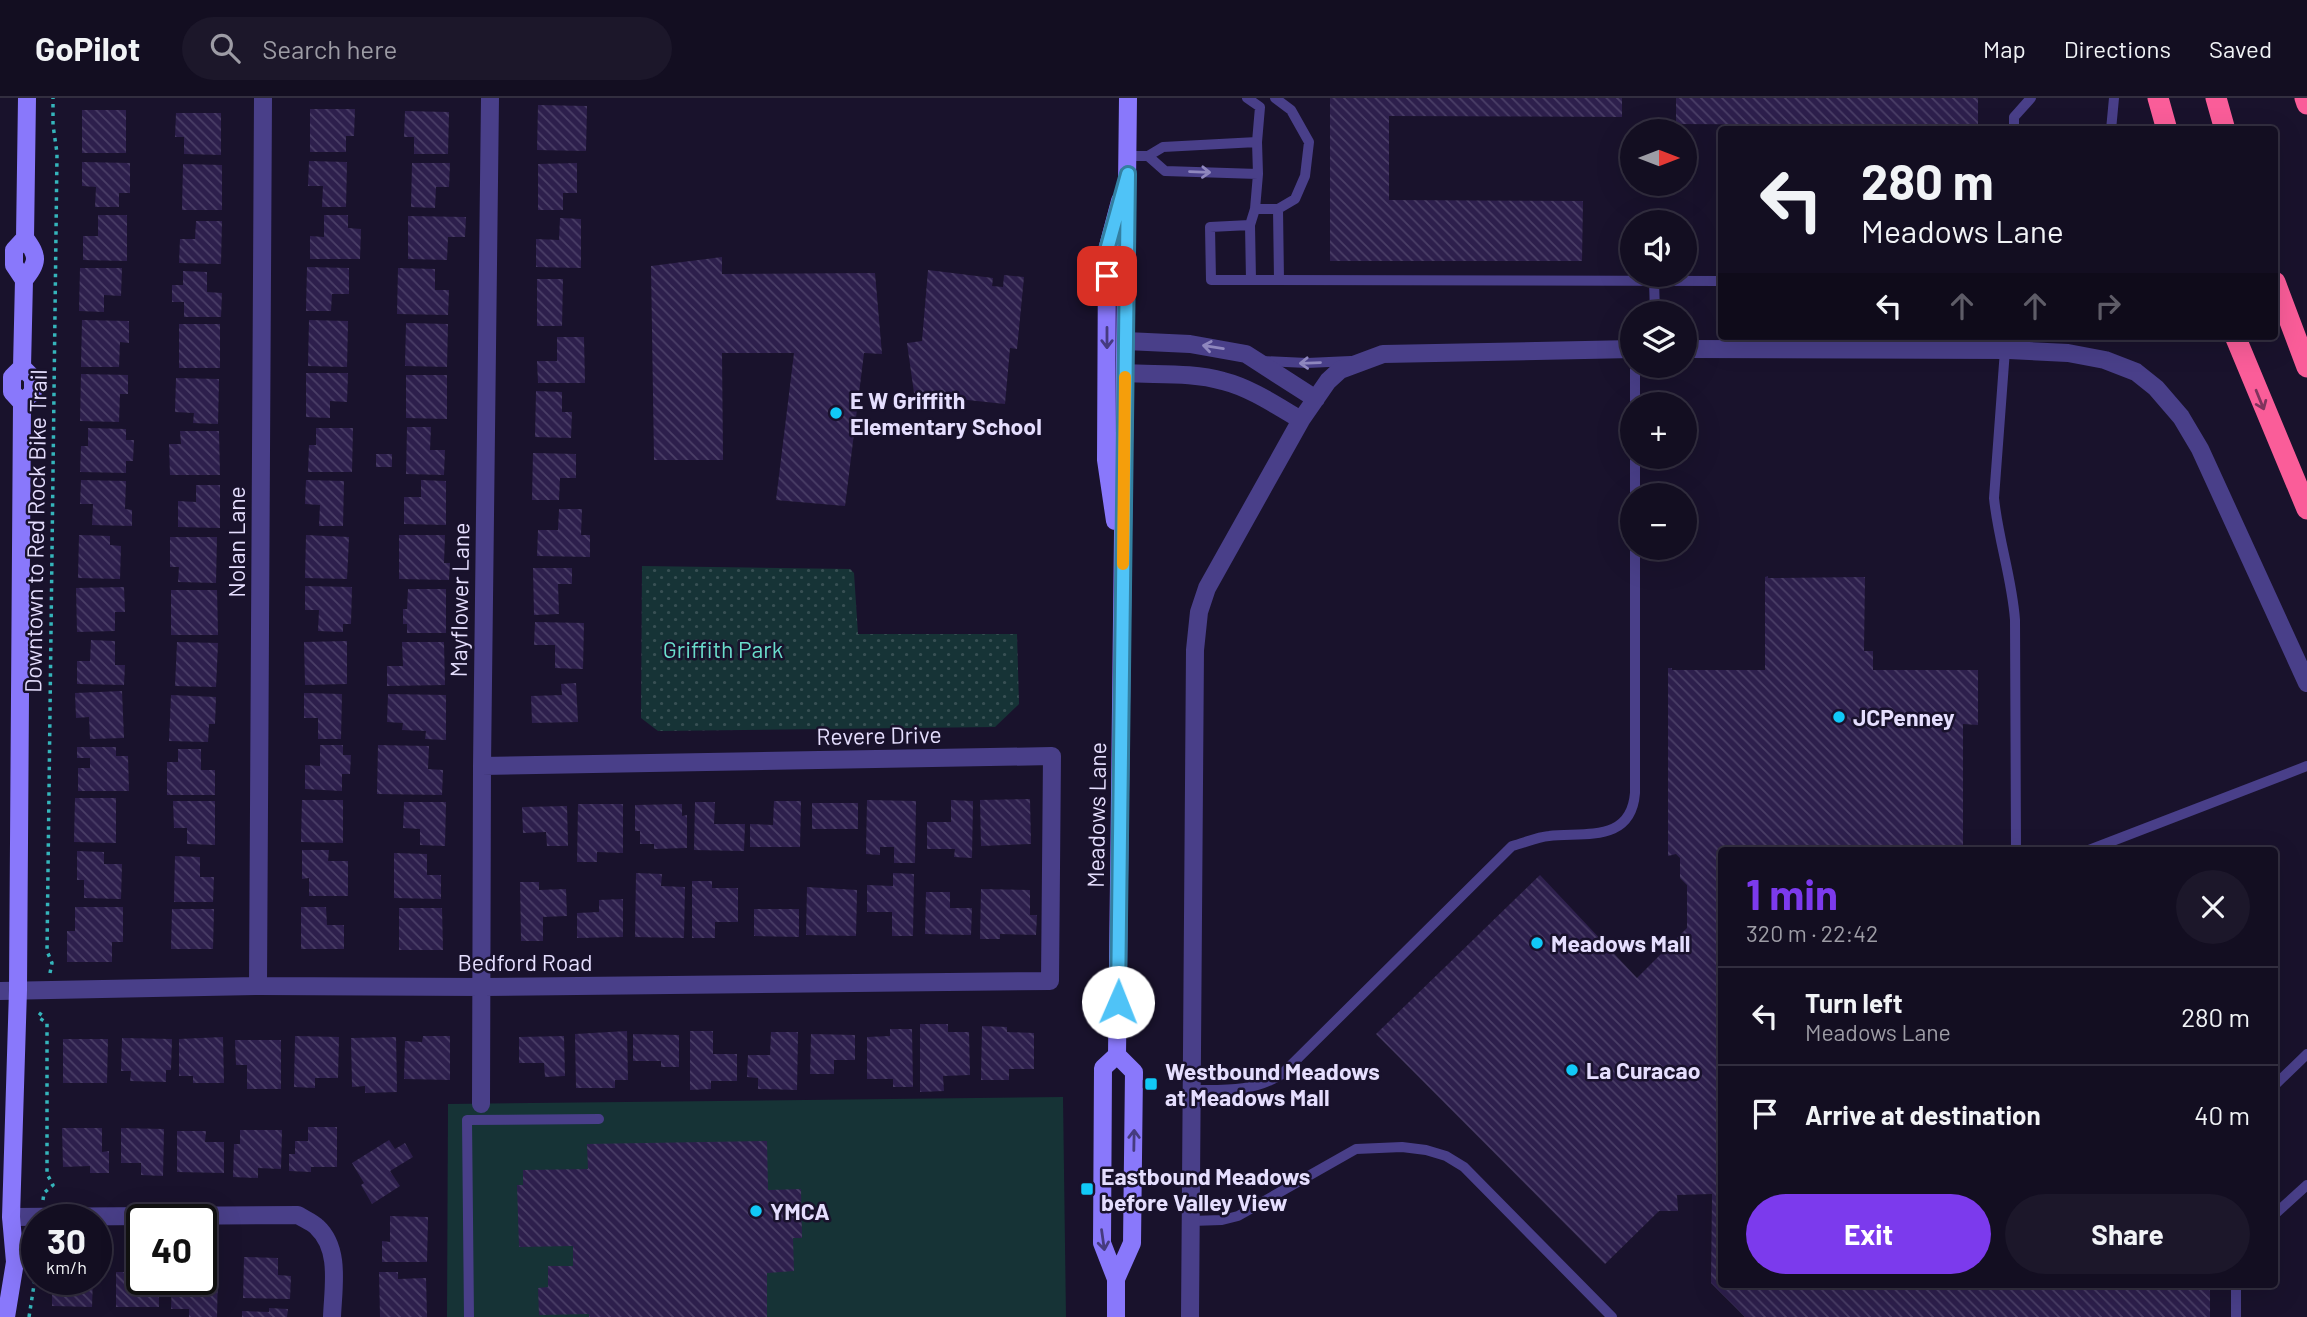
<!DOCTYPE html>
<meta charset="utf-8">
<style>
body{margin:0;font-family:Barlow,sans-serif;background:#1c172a;color:#f1f3f6;height:100vh;display:flex;flex-direction:column;font-size:26px;white-space:nowrap}
*{box-sizing:border-box;margin:0}
p{font-size:23px;color:#9d9ca5}
.icon{flex:none;width:38px;height:38px;fill:none;stroke:currentColor;stroke-width:2;stroke-linecap:round;stroke-linejoin:round}
.map{position:relative;flex:1;overflow:hidden}
.panel{position:absolute;left:1718px;top:749px;width:560px;height:441px;display:flex;flex-direction:column;background:#130e21;border-radius:7px;box-shadow:0 7px 28px #0002,0 0 0 2px #322e3f}
.panel>*{flex:none}
.banner{position:absolute;left:1718px;top:28px;width:560px;height:214px;border-radius:7px;box-shadow:0 7px 28px #0002,0 0 0 2px #322e3f;background:#130e21;color:#f1f3f6;overflow:hidden}
.needle{width:46px;rotate:90deg}
.fabs{position:absolute;left:1620px;top:21px;display:grid;gap:14px}
.fabs a{display:grid;place-items:center;width:77px;height:77px;border-radius:50%;background:#130e21;box-shadow:0 7px 28px #0002,0 0 0 2px #322e3f;font-size:35px}
.speed{position:absolute;left:21px;top:1106px;display:flex;gap:14px;font-size:35px;font-weight:700;text-align:center}
.speed>*{display:grid;place-content:center;width:91px;height:91px;border-radius:50%;background:#130e21;box-shadow:0 7px 28px #0002,0 0 0 2px #322e3f;line-height:1}
.speed small{font-size:18px;font-weight:400}
.speed .limit{border:4px solid #111;border-radius:10px;background:#fff;color:#111}
.pin{position:absolute;display:grid;place-items:center;width:60px;height:60px;color:#fff;margin:-30px;border-radius:14px;box-shadow:0 4px 10px #0006}
.me{position:absolute;width:77px;margin:-38px;rotate:1deg;stroke-linejoin:round;filter:drop-shadow(0 0 5px #0008)}
.turn{display:flex;align-items:center;gap:24px;height:147px;padding:0 28px;font-size:32px}
.turn .icon{width:91px;height:91px;stroke-width:2.5}
.turn b{display:block;font-size:49px;line-height:60px}
.lanes{display:flex;align-items:center;height:66px;padding:0 28px;background:#0003;justify-content:center;gap:35px;direction:ltr}
.lanes .off{opacity:.35}
.round{display:grid;place-items:center;flex:none;width:74px;height:74px;border-radius:37px;background:#1c172a}
.overview{display:flex;align-items:center;justify-content:space-between;height:119px;padding:0 28px}
h1{font-size:42px;font-weight:700;line-height:52px;color:#7c3aed}
.action{display:flex;gap:14px;margin-top:auto;padding:14px 28px}
.action a{flex:1;height:80px;border-radius:42px;background:#7c3aed;color:#fff;font-size:28px;font-weight:700;line-height:80px;text-align:center}
.action a+a{background:#1c172a;color:#f1f3f6}
ul{padding:0;list-style:none}
li{display:flex;align-items:center;gap:21px;height:98px;padding:0 28px;border-top:2px solid #322e3f}
li div{flex:1}
li b{display:block;font-size:26px}
li em{font-style:normal}
header{display:flex;align-items:center;gap:42px;box-sizing:border-box;height:98px;padding:0 35px;background:#130e21;border-bottom:2px solid #322e3f}
header strong{font-size:33px}
nav{display:flex;gap:38px;margin-inline-start:auto;font-size:24px}
.search{width:490px;height:63px;background:#1c172a;display:flex;align-items:center;gap:18px;box-sizing:border-box;padding:0 24px;border-radius:38px;color:#9d9ca5;font-size:26px}
.map>svg:first-child{display:block}
.green{fill:url(#green-dots)}
.pitch{fill:#163336}
.building{fill:url(#building-back-hatch)}
.lines{fill:none;stroke-linecap:round;stroke-linejoin:round}
.path{stroke:#35b5bb;stroke-width:3.5;stroke-dasharray:3.5 5;stroke-linecap:butt}
.lane{stroke:#493f89;stroke-width:10}
.street{stroke:#493f89;stroke-width:18}
.secondary{stroke:#8978fb;stroke-width:18}
.highway{stroke:#fa5d99;stroke-width:21}
.oneway{stroke:#8f87be}
.oneway2{stroke:#463b7f}
.oneway3{stroke:#7e345d}
.route-casing{stroke:#337fa1;stroke-width:18}
.route{stroke:#4fc3f7;stroke-width:12}
.slow{stroke:#f59e0b;stroke-width:12}
.poi-dot{fill:#11c9f7;stroke:#19122c;stroke-width:2.5}
.labels{text-anchor:middle;dominant-baseline:central;stroke-width:5;stroke-linejoin:round;paint-order:stroke}
.poi-label{font-size:23px;font-weight:bold;fill:#e5defe;stroke:#19122c;text-anchor:start}
.street-label{font-size:23px;fill:#e5defe;stroke:#19122c}
.park-label{font-size:23px;fill:#6adecc;stroke:#19122c}
</style>
<header>
<strong>GoPilot</strong>
<div class="search"><svg class="icon" aria-label="search" viewBox="0 0 24 24"><circle cx="10" cy="10" r="6"/><path d="M15 15l6 6"/></svg>Search here</div>
<nav><a>Map</a><a>Directions</a><a>Saved</a></nav>
</header>
<div class="map">
<svg width="2307" height="1219" viewBox="0 0 2307 1219">
<defs>
<pattern id="green-dots" width="8" height="8" patternUnits="userSpaceOnUse" patternTransform="scale(1.75)"><rect width="8" height="8" fill="#163336"/><path d="M2 2h.1M6 6h.1" fill="none" stroke="#385054" stroke-width="1.8" stroke-linecap="round"/></pattern>
<pattern id="building-back-hatch" width="6" height="6" patternUnits="userSpaceOnUse" patternTransform="scale(1.75)"><rect width="6" height="6" fill="#2d1f4c"/><path d="M-1 5l2 2M0 0l6 6M5-1l2 2" fill="none" stroke="#4b3f67"/></pattern>
</defs>
<rect width="100%" height="100%" fill="#19122c"/>
<path class="green" d="M642,468L850,471L854,475L858,536H1017L1019,606L995,629L658,633L641,620Z"/>
<path class="pitch" d="M1063,999L1066,1219H447L448,1006Z"/>
<path class="building" d="M1330,0H1622V19L1389,18V102L1583,103L1582,163H1330Z
M1676,0H1978V32H1914V27L1676,26Z
M538,7L587,8L586,53L537,52Z
M310,11H355L354,38H346V54H310Z
M82,12H126V55H82Z
M405,13L449,14L448,56H414V39H404Z
M176,15H221V57L184,56V39H175Z
M309,63L347,64L346,109H322L323,88H308Z
M82,64L130,65V95H119V109H95L96,89L82,88Z
M412,65H450L449,89H436L435,110L411,109Z
M577,65V95H563V112H538V66Z
M183,66L222,67V112H182Z
M98,117H127V163L83,162V138H98Z
M324,117H348V130L361,131L360,161H310V138L324,139Z
M408,118L466,119L465,139H448L447,162L408,161Z
M560,120L581,121V170L536,169V141L559,142Z
M196,123H222L221,166L179,165L180,141H195Z
M722,159V176L875,175L882,256L864,255L845,408L776,402L794,255H722L723,362H654L651,168Z
M307,169L349,170V196H332L331,213H306Z
M80,170H122L121,198L104,197V214L79,213Z
M398,170L435,171V192H449L448,217L397,216Z
M928,172L993,180L992,188L1003,189L1004,177L1024,179L1017,251L1010,250L1005,306L930,298V294L914,295L907,245L922,243Z
M183,173L207,174V194L222,195L221,219H184V204H172V187H183Z
M537,181H563L562,228H537Z
M82,222L129,223V245L120,244L119,269H81Z
M309,222L348,223L347,269L308,268Z
M406,225L448,226L447,269L405,268Z
M179,226H220V270H179Z
M557,239H584L585,285H538L537,263H557Z
M306,275H348L347,304L330,303V320L306,319Z
M81,276L128,277V296H120L119,324L80,323Z
M406,277H447V321L406,320Z
M176,280L219,281L218,326L193,325L194,315L175,314Z
M536,293L562,294V314H572L571,340L535,339Z
M407,329H431L430,352H445L444,377L406,376Z
M88,330L126,331V342H134L133,363H126V375L80,374L81,348H88Z
M316,330H353L352,374H308L309,347H316Z
M180,333H219L220,377H170L169,346H181Z
M533,355L576,356V380H560L559,402H532Z
M376,356H392V369H376Z
M81,382L126,383L125,411L132,412V428L92,427L93,406H80Z
M306,382L344,383L343,428H319L320,407L305,406Z
M421,382L446,383V427L404,426V399H421Z
M196,387H220V430L178,429V403L196,404Z
M559,411H582L581,437H590V459L537,458L538,432H558Z
M79,437L110,438V447L121,448L120,481L78,480Z
M306,437L349,439L347,481L305,480Z
M399,437H445L444,465H450L449,482L399,481Z
M170,439H217L216,485L178,484L179,469H170Z
M533,470H572V486H558L559,516L534,517Z
M1768,478V480L1865,479L1864,553H1873V572H1978V627L1963,626V752H1722V1186H2210V1219H1745L1711,1185L1712,1096L1677,1097L1678,1113H1659L1605,1166L1376,936L1540,777L1637,880L1687,830V787L1680,780V760L1676,756L1668,758V570H1672V572H1765V479Z
M305,488L352,489L351,526H343V534L318,533L319,512H305Z
M124,489L125,514H115V533L77,534L76,490Z
M408,491H446V535H407V526H403V511H407Z
M171,492H217L218,537H171Z
M535,524L584,525L583,571L555,570V547H534Z
M91,542L115,543V567H125L124,587L77,586V563H90Z
M347,543V586L305,587L304,544Z
M177,544L218,545L216,589L175,588Z
M402,544H444L445,587L387,588V568H403Z
M576,585L578,624L532,625L531,598L562,597L561,586Z
M122,593L124,640L90,641L89,619L76,620L75,595Z
M304,595L342,596L341,641H318V620H304Z
M388,596L446,597V642L425,641L426,633L402,632L403,625L387,624Z
M171,597L216,599L215,626H209L208,644L169,643Z
M320,647H343V657H351L350,676H342V693L305,691V667L320,668Z
M378,647L429,648L428,671L443,672L442,697L377,696Z
M77,649H116V658H128L129,693H78V670H90V660H77Z
M178,651H201V672H215V697H167V664H178Z
M75,700H116V745L74,744Z
M1030,701L1031,746L981,748L980,702Z
M302,702H343V745L301,744Z
M867,702L916,703L915,765H894V749H880V757L866,756Z
M951,702L973,703L972,760L954,759L955,751H927V724H951Z
M173,703H215V747L187,746V730H174Z
M774,703H801L800,749H750V726L773,727Z
M404,704H446L445,748L420,747V731L403,730Z
M695,704H715L714,726H745L744,753L694,752Z
M812,705H858V731H812Z
M578,706H623V755L597,754V764H577Z
M682,706V718L687,717V750L654,751V746H640V733H635V707Z
M567,708L568,748H547L546,734L523,735L522,709Z
M302,752H329L328,763H348V798H309V780L302,781Z
M77,753L104,754V766H122L121,801L84,800V782H77Z
M394,755L427,756V777H441V801L394,800Z
M175,758L200,759V779H214L213,804H174Z
M636,775L662,776L661,788L685,789L684,840L635,839Z
M893,775L914,776L913,838H892V814H867V787L893,788Z
M692,783H712V790H738V824H715V840H692Z
M520,784H539V792L566,791L567,818L543,819V843H521Z
M807,789L857,792L856,838L806,837Z
M981,791L1030,792V817H1037L1036,837L1000,836V841H980Z
M926,794H950V810H972L971,837L925,836Z
M623,801V839L577,840V815L599,814V802Z
M75,809H123V844H112V864H67V833H75Z
M301,809H326L327,827H344V851H301Z
M399,810H442L443,852H399Z
M172,811H214L213,851H171Z
M754,811H799V839L754,838Z
M920,926H948V934H969L970,977L943,978L944,993L920,994Z
M982,928L1007,929V934L1034,935V971H1009V982H981Z
M890,931H912L913,989H893V981H867V939L890,938Z
M627,933L628,982H615V990H576L575,936Z
M690,933H713V956H737V983H711V991L690,992Z
M771,934H798L797,992L758,991V980L747,979L748,957H770Z
M633,936L679,937V969H661V963H633Z
M811,936L855,937V962H834V976H810Z
M295,938L339,939L338,980H315V990L294,989Z
M423,938H450V982L404,981L405,943L422,944Z
M564,938L565,978L545,979L544,965H519V939Z
M223,939L224,985H193V978H179V941Z
M396,939L397,994L365,995V988L352,989L351,940Z
M122,940L172,941L171,972H166V984L130,983L131,973H121Z
M63,941H108L107,985H63Z
M235,942H281V991H247V967H236Z
M308,1029H337V1069H311V1074L289,1073V1056H295V1043H308Z
M62,1030H102V1054L109,1053V1075H90V1068L63,1069Z
M121,1030L164,1031L163,1078L141,1077V1065H121Z
M240,1032H282L281,1071L258,1070V1080L233,1079L234,1046H240Z
M177,1033H206L205,1044H224V1075L177,1074Z
M389,1042L395,1051L405,1045L413,1059L390,1073L400,1088L372,1106L361,1087L364,1085L352,1065Z
M767,1043L768,1092L801,1091L802,1140H793L794,1173L767,1175V1219H589V1216L539,1217L538,1190L548,1189V1168H573V1148L519,1149L517,1087H523V1072L588,1071L587,1046Z
M390,1118L428,1119L427,1164H382V1143L390,1144Z
M244,1159L278,1160V1177L291,1178L290,1201L243,1200Z
M96,1162L101,1163V1184H96Z
M136,1163H142V1181H159V1209H116V1174H136Z
M201,1172L218,1173L217,1219H189V1211H171L172,1181H201Z
M379,1174H398V1181L426,1180L427,1219H380Z
M52,1181H93L92,1209L52,1208Z
M269,1210L288,1211L287,1219H242V1213L269,1214Z"/>
<g class="lines">
<path class="path" d="M50,875L52,865L47,853L57,55L53,27V0
M43,1102L44,1095L53,1087L47,1076V925L38,919L44,911
M29,1219L37,1168"/>
<path class="lane" d="M1247,0L1260,9L1257,44L1258,76L1255,111L1250,127L1251,182H1211L1210,129L1250,127
M2014,32V19L2031,0
M2111,32L2114,0
M1127,58H1148L1163,49L1257,44
M1148,58L1165,73L1258,76
M1255,111H1278L1295,101L1305,78L1309,44L1291,12L1275,0
M1278,111L1279,182
M1251,182L1722,183
M1654,183L1655,215
M2005,252L1994,400C1998,441 2012,480 2015,522L2016,752
M1262,263L1307,265L1351,263
M1635,268V306
M1635,359V397
M2089,752L2307,668
M2275,987L2307,956
M1193,992C1225,992 1254,994 1282,976L1512,748C1524,745 1537,739 1549,738C1585,734 1631,745 1635,695V450
M2275,1116L2307,1087
M1191,1123L1222,1122L1238,1118L1356,1051L1402,1049L1426,1052L1446,1058L1464,1069L1612,1219
M2236,1186V1219
M469,1219L467,1022L599,1021"/>
<path class="street" d="M1126,243L1190,246L1246,256L1316,301
M1685,251L2009,252L2068,255L2105,262L2136,274L2156,290L2181,319L2200,351L2307,585
M1125,275C1157,277 1192,274 1223,283C1251,290 1277,308 1301,322
M258,888L263,0
M0,893L258,888L483,889L1050,883L1052,658L482,668
M481,1006L482,668L490,0
M11,1119L298,1117C304,1121 312,1124 317,1129C341,1151 333,1190 332,1219
M1190,1219L1195,552L1199,514L1207,490L1301,322L1328,283L1340,272L1383,256L1633,251"/>
<path class="secondary" d="M24,182C38,164 39,159 25,140L27,0
M22,269L12,279V294L22,305
M1115,423L1106,362L1107,152L1120,103
M1116,1181L1132,1145L1134,974L1117,957
M6,1219L15,1164L11,1119L18,892L22,305L33,294V280L22,269L24,182L14,167V152L25,140
M1116,1219V1181L1102,1145L1103,970L1117,957L1128,0"/>
<path class="highway" d="M2158,0L2167,32
M2216,0L2225,32
M2305,0L2307,6
M2275,184L2307,269
M2235,238L2307,411"/>
</g>
<defs><path id="oneway-shaft" d="M-6 0H5M1.5-3L5.5 0L1.5 3" fill="none" stroke-width="1.6" stroke-linecap="round" stroke-linejoin="round" transform="scale(1.75)"/></defs>
<g class="oneway">
<use href="#oneway-shaft" transform="translate(1200 74) rotate(2)"/>
<use href="#oneway-shaft" transform="translate(1213 249) rotate(-171)"/>
<use href="#oneway-shaft" transform="translate(1310 265) rotate(178)"/>
</g>
<g class="oneway2">
<use href="#oneway-shaft" transform="translate(1107 240) rotate(90)"/>
<use href="#oneway-shaft" transform="translate(1134 1042) rotate(-89)"/>
<use href="#oneway-shaft" transform="translate(1103 1142) rotate(82)"/>
</g>
<use class="oneway3" href="#oneway-shaft" transform="translate(2260 302) rotate(68)"/>
<g class="lines">
<g class="route-casing">
<path id="route" d="M1107,178V152L1128,76L1118,904"/>
</g>
<use href="#route" class="route"/>
<path class="slow" d="M1123,466L1125,279"/>
</g>
<g class="poi-dot">
<circle cx="836" cy="315" r="7"/>
<circle cx="1839" cy="619" r="7"/>
<circle cx="1537" cy="845" r="7"/>
<circle cx="1572" cy="972" r="7"/>
<rect x="1144" y="979" width="14" height="14" rx="3.5"/>
<rect x="1080" y="1084" width="14" height="14" rx="3.5"/>
<circle cx="756" cy="1113" r="7"/>
</g>
<g class="labels">
<g class="poi-label">
<text x="850" y="302">E W Griffith<tspan x="850" dy="26">Elementary School</tspan></text>
<text x="1853" y="619">JCPenney</text>
<text x="1551" y="845">Meadows Mall</text>
<text x="1586" y="972">La Curacao</text>
<text x="1165" y="973">Westbound Meadows<tspan x="1165" dy="26">at Meadows Mall</tspan></text>
<text x="1101" y="1078">Eastbound Meadows<tspan x="1101" dy="26">before Valley View</tspan></text>
<text x="770" y="1113">YMCA</text>
</g>
<g class="street-label">
<text transform="translate(35 433) rotate(-89)">Downtown to Red Rock Bike Trail</text>
<text transform="translate(236 444) rotate(-90)">Nolan Lane</text>
<text transform="translate(459 502) rotate(-89)">Mayflower Lane</text>
<text transform="translate(879 637) rotate(-1)">Revere Drive</text>
<text transform="translate(1096 717) rotate(-89)">Meadows Lane</text>
<text x="525" y="864">Bedford Road</text>
</g>
<g class="park-label">
<text x="723" y="551">Griffith Park</text>
</g>
</g>
</svg>
<div class="fabs">
<a><svg class="needle" viewBox="-14 -14 28 28"><path d="M0-13l5 13h-10z" fill="#e53935"/><path d="M0 13l5-13h-10z" fill="#9d9ca5"/></svg></a>
<a><svg class="icon" aria-label="sound" viewBox="0 0 24 24"><path d="M4 9h4l5-4v14l-5-4H4zM17 9q2 3 0 6"/></svg></a>
<a><svg class="icon" aria-label="layers" viewBox="0 0 24 24"><path d="M12 4l9 5-9 5-9-5zM3 14l9 5 9-5"/></svg></a>
<a>+</a>
<a>−</a>
</div>
<div class="speed"><div>30<small>km/h</small></div><div class="limit">40</div></div>
<div class="pin" style="left:1107px;top:178px;background:#d93025"><svg class="icon" aria-label="arrive" viewBox="0 0 24 24"><path d="M6 21V4h12l-3 4 3 4H6"/></svg></div>
<svg class="me" style="left:1118px;top:904px" viewBox="-20 -20 40 40"><circle r="19" fill="#fff"/><path d="M0-13L10 11 0 6-10 11z" fill="#4fc3f7"/></svg>
<div class="banner">
<div class="turn"><svg class="icon" aria-label="left" viewBox="0 0 24 24"><path d="M17 20v-9H6M10 6l-5 5 5 5"/></svg><div><b>280 m</b>Meadows Lane</div></div>
<div class="lanes"><svg class="icon" aria-label="left" viewBox="0 0 24 24"><path d="M17 20v-9H6M10 6l-5 5 5 5"/></svg><svg class="icon off" aria-label="ahead" viewBox="0 0 24 24"><path d="M12 20V5M6 11l6-6 6 6"/></svg><svg class="icon off" aria-label="ahead" viewBox="0 0 24 24"><path d="M12 20V5M6 11l6-6 6 6"/></svg><svg class="icon off" aria-label="right" viewBox="0 0 24 24"><path d="M7 20v-9h11M14 6l5 5-5 5"/></svg></div>
</div>
<section class="panel">
<div class="overview"><div><h1>1 min</h1><p>320 m · 22:42</p></div><a class="round"><svg class="icon" aria-label="close" viewBox="0 0 24 24"><path d="M6 6l12 12M18 6L6 18"/></svg></a></div>
<ul>
<li><svg class="icon" aria-label="left" viewBox="0 0 24 24"><path d="M17 20v-9H6M10 6l-5 5 5 5"/></svg><div><b>Turn left</b><p>Meadows Lane</p></div><em>280 m</em></li>
<li><svg class="icon" aria-label="arrive" viewBox="0 0 24 24"><path d="M6 21V4h12l-3 4 3 4H6"/></svg><div><b>Arrive at destination</b></div><em>40 m</em></li>
</ul>
<div class="action"><a>Exit</a><a>Share</a></div>
</section>
</div>
